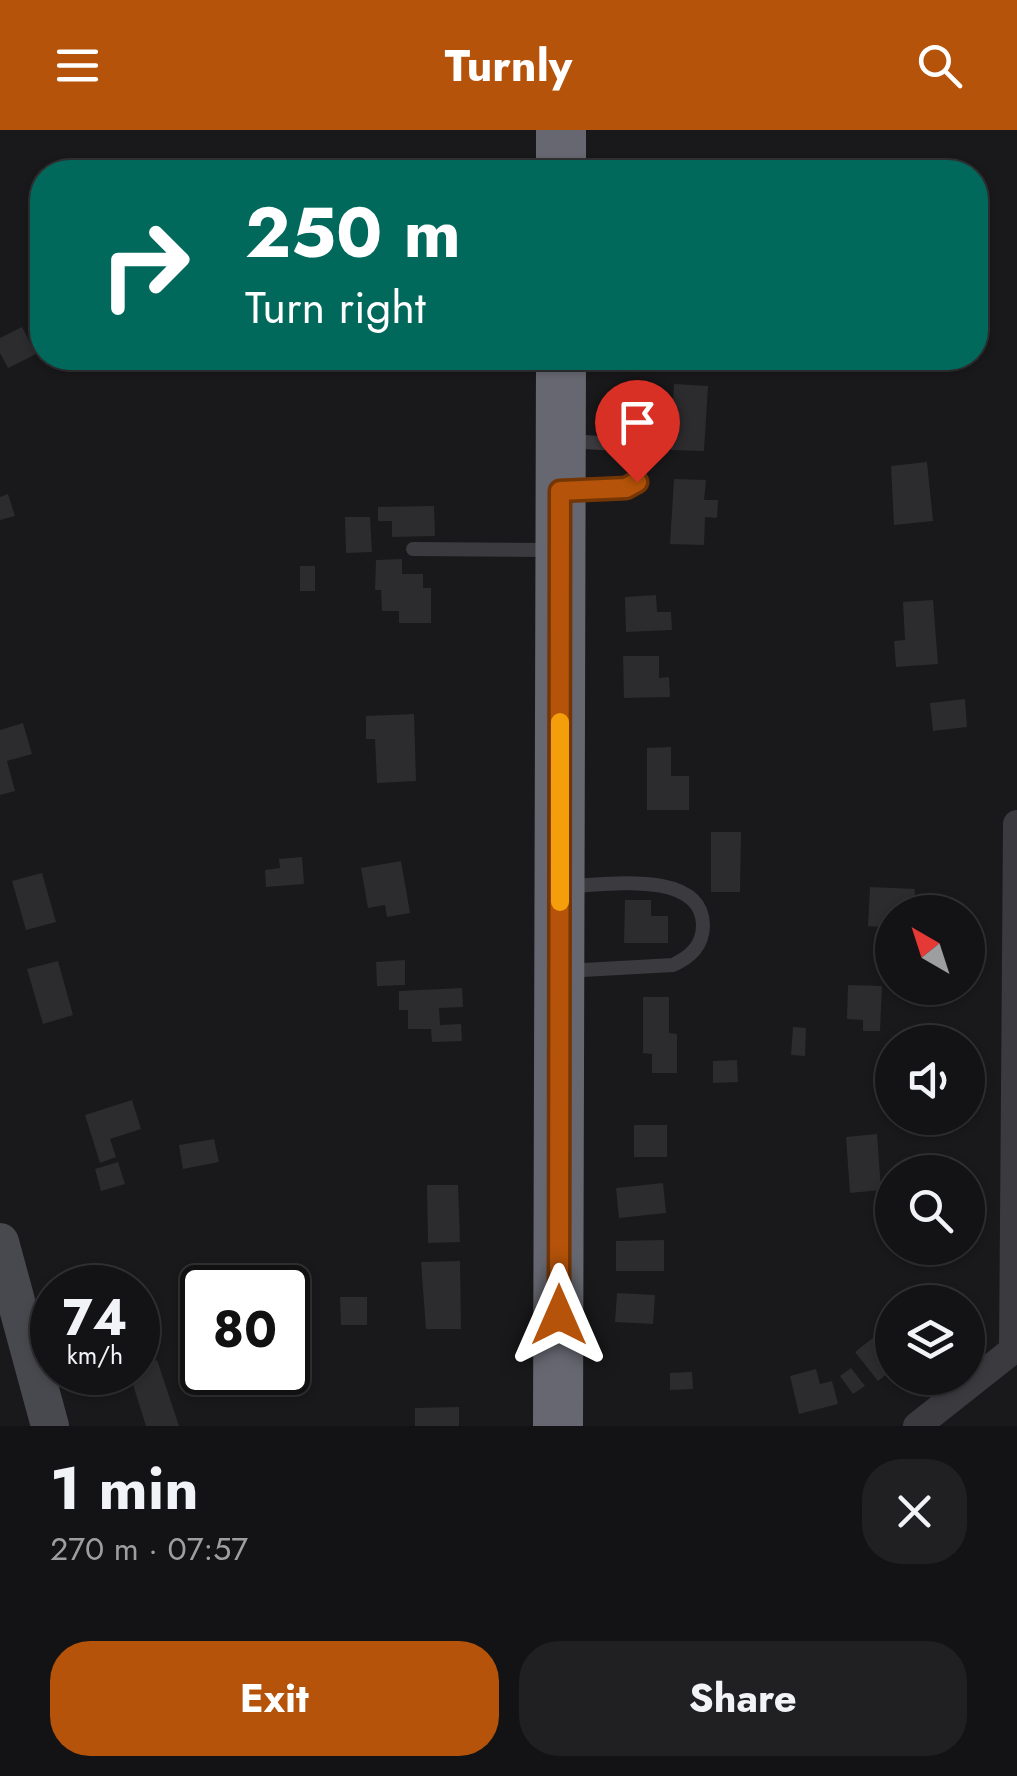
<!DOCTYPE html>
<meta charset="utf-8">
<style>
body{margin:0;font-family:Jost,sans-serif;background:#202022;color:#f1f3f6;height:100vh;display:flex;flex-direction:column;font-size:38px;white-space:nowrap}
*{box-sizing:border-box;margin:0}
p{font-size:32px;color:#9d9ea0}
.icon{flex:none;width:55px;height:55px;fill:none;stroke:currentColor;stroke-width:2;stroke-linecap:round;stroke-linejoin:round}
.map{position:relative;height:1296px;overflow:hidden}
.side{display:flex;flex-direction:column;background:#131214;flex:1}
.side>*{flex:none}
.top-card{position:absolute;left:30px;top:30px;width:958px;height:210px;border-radius:40px;box-shadow:0 2px 8px #0004,0 0 0 2px #323234;background:#00695c;color:#fff;overflow:hidden}
.needle{width:65px;rotate:321deg}
.buttons{position:absolute;left:875px;top:765px;display:grid;gap:20px}
.buttons a{display:grid;place-items:center;width:110px;height:110px;border-radius:50%;background:#131214;box-shadow:0 2px 8px #0004,0 0 0 2px #323234;font-size:50px}
.speed{position:absolute;left:30px;top:1135px;display:flex;gap:20px;font-size:50px;font-weight:700;text-align:center}
.speed>*{display:grid;place-content:center;width:130px;height:130px;border-radius:50%;background:#131214;box-shadow:0 2px 8px #0004,0 0 0 2px #323234;line-height:1}
.speed small{font-size:25px;font-weight:400}
.speed .limit{border:5px solid #111;border-radius:15px;background:#fff;color:#111}
.pin{position:absolute;display:grid;place-items:center;width:85px;height:85px;color:#fff;margin:-102px -42px;border-radius:50% 50% 50% 0;rotate:-45deg;box-shadow:0 0 10px #0007}
.pin .icon{rotate:45deg}
.me{position:absolute;width:110px;margin:-55px;rotate:0deg;stroke-linejoin:round;filter:drop-shadow(0 0 8px #0008)}
.turn{display:flex;align-items:center;gap:35px;height:210px;padding:0 50px;font-size:45px}
.turn .icon{width:130px;height:130px;stroke-width:2.5}
.turn b{display:block;font-size:70px;line-height:85px}
.round{display:grid;place-items:center;flex:none;width:105px;height:105px;border-radius:40px;background:#202022}
.headline{display:flex;align-items:center;justify-content:space-between;height:170px;padding:0 50px}
h1{font-size:60px;font-weight:700;line-height:75px}
.cta{display:flex;gap:20px;margin-top:auto;padding:20px 50px}
.cta a{flex:1;height:115px;border-radius:40px;background:#b45309;color:#fff;font-size:40px;font-weight:700;line-height:115px;text-align:center}
.cta a+a{background:#202022;color:#f1f3f6}
header{display:flex;justify-content:space-between;align-items:center;height:130px;padding:0 50px;background:#b45309;color:#fff;font-size:45px;font-weight:700}
.map>svg:first-child{display:block}
.building{fill:#2c2b2e}
.lines{fill:none;stroke-linecap:round;stroke-linejoin:round}
.lane{stroke:#3a3a3f;stroke-width:14}
.street{stroke:#3a3a3f;stroke-width:28}
.secondary{stroke:#48484f;stroke-width:38}
.highway{stroke:#666770;stroke-width:50}
.route-casing{stroke:#753606;stroke-width:25}
.route{stroke:#b45309;stroke-width:18}
.slow{stroke:#f59e0b;stroke-width:18}
</style>
<header><svg class="icon" aria-label="menu" viewBox="0 0 24 24"><path d="M4 6h16M4 12h16M4 18h16"/></svg>Turnly<svg class="icon" aria-label="search" viewBox="0 0 24 24"><circle cx="10" cy="10" r="6"/><path d="M15 15l6 6"/></svg></header>
<div class="map">
<svg width="1017" height="1296" viewBox="0 0 1017 1296">
<rect width="100%" height="100%" fill="#19181a"/>
<path class="building" d="M881,31H909L910,42H881Z
M22,197L36,224L8,238L0,223V208Z
M674,254L708,256L704,321L670,320Z
M927,332L933,391L894,395L891,336Z
M674,349L706,350L704,370H718L717,388L705,387L704,415L670,414Z
M8,364L15,386L0,390V367Z
M434,376L435,406L392,407V391H378V377Z
M345,387H370L372,422L346,423Z
M402,429V444H423V458H431V493H399V481H382L381,460H375L376,430Z
M300,436H315V461H300Z
M656,465L657,482H671L672,500L626,502L625,467Z
M933,470L938,534L896,537L894,511L905,510L903,472Z
M623,526H659V548L669,547L670,567L624,568Z
M965,569L967,597L933,601L930,573Z
M414,584L416,651L377,653L375,609H366V586Z
M23,593L32,624L7,631L15,661L0,665V600Z
M671,617V646H689V680H647V618Z
M711,702H741L740,762H711Z
M302,727L304,754L266,757L265,740L280,738L279,729Z
M401,731L410,783L387,787L385,775L368,778L361,738Z
M42,743L56,792L26,800L12,751Z
M870,757L915,759L914,782H892V798L868,796Z
M625,770H651V786H668V813H624Z
M405,830V855L377,856L376,832Z
M58,831L73,885L43,894L27,839Z
M848,855L882,856L880,901H863V890L847,889Z
M462,858L463,877L439,878L440,895L461,894L462,911L432,912L431,899H408V880H399V861Z
M643,867H669V903L677,904V943H652V924L643,923Z
M793,897L806,898L805,926L791,925Z
M737,930L738,952L713,953V931Z
M132,970L141,999L110,1009L116,1027L100,1033L85,985Z
M634,995H667V1027H634Z
M877,1004L881,1060L850,1063L846,1007Z
M214,1009L219,1032L183,1039L179,1015Z
M118,1032L125,1054L101,1061L95,1039Z
M663,1053L666,1083L619,1088L616,1058Z
M427,1055H458L460,1112L428,1113Z
M664,1110V1141H616V1111Z
M460,1131L461,1199H426L421,1132Z
M617,1163L655,1165L653,1194L615,1192Z
M340,1167H367V1195H341Z
M879,1203L892,1221V1240L878,1251L855,1222Z
M157,1230L179,1296H146L129,1242H138V1236Z
M851,1238L865,1256L853,1264L840,1246Z
M816,1239L820,1254L832,1251L838,1274L799,1284L790,1246Z
M692,1242L693,1259L670,1260V1243Z
M459,1277V1296H415V1278Z"/>
<g class="lines">
<path class="lane" d="M568,311L633,315L641,326L637,352L626,358L571,360
M413,419L550,420
M565,841L673,835C690,827 703,816 703,795C702,739 606,755 569,756"/>
<path class="street" d="M1013,1220L1017,694
M917,1296L1017,1217"/>
<path class="secondary" d="M0,1112L50,1296"/>
<path class="highway" d="M561,42V0
M558,1296L561,228"/>
</g>
<g class="lines">
<g class="route-casing">
<path id="route" d="M559,1185L560,361L626,358L637,352"/>
</g>
<use href="#route" class="route"/>
<path class="slow" d="M560,772V592"/>
</g>
</svg>
<div class="buttons">
<a><svg class="needle" viewBox="-14 -14 28 28"><path d="M0-13l5 13h-10z" fill="#e53935"/><path d="M0 13l5-13h-10z" fill="#9d9ea0"/></svg></a>
<a><svg class="icon" aria-label="sound" viewBox="0 0 24 24"><path d="M4 9h4l5-4v14l-5-4H4zM17 9q2 3 0 6"/></svg></a>
<a><svg class="icon" aria-label="search" viewBox="0 0 24 24"><circle cx="10" cy="10" r="6"/><path d="M15 15l6 6"/></svg></a>
<a><svg class="icon" aria-label="layers" viewBox="0 0 24 24"><path d="M12 4l9 5-9 5-9-5zM3 14l9 5 9-5"/></svg></a>
</div>
<div class="speed"><div>74<small>km/h</small></div><div class="limit">80</div></div>
<div class="pin" style="left:637px;top:352px;background:#d93025"><svg class="icon" aria-label="arrive" viewBox="0 0 24 24"><path d="M6 21V4h12l-3 4 3 4H6"/></svg></div>
<svg class="me" style="left:559px;top:1185px" viewBox="-20 -20 40 40"><path d="M0-17L14 15 0 8-14 15z" fill="#b45309" stroke="#fff" stroke-width="4"/></svg>
<div class="top-card">
<div class="turn"><svg class="icon" aria-label="right" viewBox="0 0 24 24"><path d="M7 20v-9h11M14 6l5 5-5 5"/></svg><div><b>250 m</b>Turn right</div></div>
</div>
</div>
<section class="side">
<div class="headline"><div><h1>1 min</h1><p>270 m · 07:57</p></div><a class="round"><svg class="icon" aria-label="close" viewBox="0 0 24 24"><path d="M6 6l12 12M18 6L6 18"/></svg></a></div>
<div class="cta"><a>Exit</a><a>Share</a></div>
</section>
